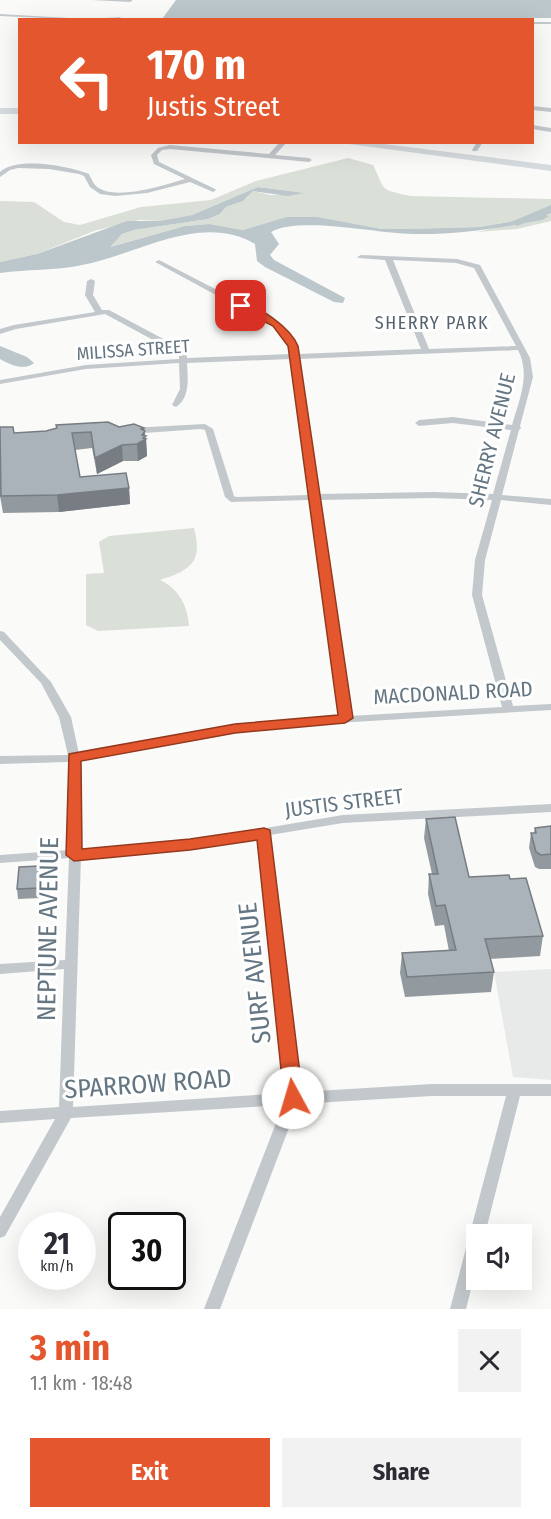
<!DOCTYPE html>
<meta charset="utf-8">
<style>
body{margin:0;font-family:"Fira Sans Condensed",sans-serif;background:#f2f2f3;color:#2b2b33;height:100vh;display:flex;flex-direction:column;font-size:22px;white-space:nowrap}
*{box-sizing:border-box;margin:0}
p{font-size:20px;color:#7c7c81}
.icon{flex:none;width:33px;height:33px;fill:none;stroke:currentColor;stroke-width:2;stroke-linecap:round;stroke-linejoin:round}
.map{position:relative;height:1309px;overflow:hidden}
.details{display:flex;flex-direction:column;background:#fff;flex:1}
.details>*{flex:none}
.hud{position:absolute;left:18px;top:18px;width:516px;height:126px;border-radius:0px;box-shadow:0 6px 24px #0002;background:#e4572e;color:#fff;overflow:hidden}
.buttons{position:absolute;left:466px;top:1224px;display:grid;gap:12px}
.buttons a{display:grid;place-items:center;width:66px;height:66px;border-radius:0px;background:#fff;box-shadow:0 6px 24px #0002;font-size:30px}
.speed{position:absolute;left:18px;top:1212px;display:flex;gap:12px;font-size:30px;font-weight:700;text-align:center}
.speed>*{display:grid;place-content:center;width:78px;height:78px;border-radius:50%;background:#fff;box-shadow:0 6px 24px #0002;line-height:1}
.speed small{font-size:15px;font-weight:400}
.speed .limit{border:3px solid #111;border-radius:9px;background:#fff;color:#111}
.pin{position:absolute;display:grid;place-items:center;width:51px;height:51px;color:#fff;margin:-26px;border-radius:12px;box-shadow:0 3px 9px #0006}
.me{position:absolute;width:66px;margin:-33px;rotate:354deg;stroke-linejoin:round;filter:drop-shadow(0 0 4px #0008)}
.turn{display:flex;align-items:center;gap:21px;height:126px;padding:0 30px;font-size:27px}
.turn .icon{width:78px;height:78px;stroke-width:2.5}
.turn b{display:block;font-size:42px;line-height:51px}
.round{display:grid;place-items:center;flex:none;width:63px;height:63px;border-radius:0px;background:#f2f2f3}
.overview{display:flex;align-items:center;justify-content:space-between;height:102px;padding:0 30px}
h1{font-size:36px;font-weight:700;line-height:45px;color:#e4572e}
.button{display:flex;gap:12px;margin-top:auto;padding:12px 30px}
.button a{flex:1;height:69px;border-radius:0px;background:#e4572e;color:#fff;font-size:24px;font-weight:700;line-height:69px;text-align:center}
.button a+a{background:#f2f2f3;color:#2b2b33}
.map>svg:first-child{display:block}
.built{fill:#e8e9e9}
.green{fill:#dadfd7}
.water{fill:#bbc7cb}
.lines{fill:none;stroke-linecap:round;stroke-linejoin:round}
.river{fill:#bbc7cb;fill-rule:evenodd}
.street{fill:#c3c8cc;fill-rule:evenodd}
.primary{fill:#d6dbdf;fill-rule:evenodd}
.wall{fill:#929a9f}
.shaded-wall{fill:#777d82}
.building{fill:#aab3b9;stroke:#777d82;stroke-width:1.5}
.route{fill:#e4572e;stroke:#94391e;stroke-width:1.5}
.labels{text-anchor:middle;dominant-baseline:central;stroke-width:6;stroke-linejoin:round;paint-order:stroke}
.far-neighbourhood-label{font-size:18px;letter-spacing:1.5px;fill:#57646e;stroke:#fff}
.far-street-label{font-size:18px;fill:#657683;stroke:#fff}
.street-label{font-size:21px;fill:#657683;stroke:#fff}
.near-street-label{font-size:26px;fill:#657683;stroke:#fff}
</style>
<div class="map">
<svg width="551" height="1309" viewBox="0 0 551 1309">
<rect width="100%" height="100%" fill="#fafaf8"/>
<path class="built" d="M551,969V1080L513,1077L494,972Z"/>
<path class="green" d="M348,158L373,165C386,191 378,189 410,196L551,199V221L517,229L476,232L548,216L539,213L520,220L480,227L407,229H382L318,217H286L243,230L209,224L185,226L109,247L122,234L134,230L208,219L220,214L226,207L243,201L253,191L271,195L303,193L258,187L192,215L159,221L139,220L94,231L37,254L0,262V201L34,202L64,222L80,225L141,207L211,200L256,181Z
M194,528C203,562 191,570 160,580C178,588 188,606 189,626L98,631L86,625V574L104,573L99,542L109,536Z"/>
<path class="water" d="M176,0H551V18L162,19Z
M258,187L304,193L288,196L253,191L243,201L226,207L220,214L208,219L134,230L122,234L110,247L185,226L209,224L243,230L286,217H318L382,229H407L480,227L520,220L539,213L549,216L542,220C499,228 457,235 413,234C378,234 300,216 271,232L279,244L270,255L274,260L345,298L343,303L334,302L265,267L257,261L255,244C201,212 137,255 82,265C55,271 27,269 0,273V262L37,254L127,221H159L192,215Z
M0,346L27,357L34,363C24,371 11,365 0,359Z"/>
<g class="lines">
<path class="river" d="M551,205V213L517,226L511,222Z"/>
<path class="street" d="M92,0H132V1L130,2Z
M0,14L86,19L88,20L0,16Z
M121,17L119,19L89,20L91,19Z
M532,22H551V24H532Z
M532,106L551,108V112L532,110Z
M532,125L551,128V132L532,129Z
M280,142H287L275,155L309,158L312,160L309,162L170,149L162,150L157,155L159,162L215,189L216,190L213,192L190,182L147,193L115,196L100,194L90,187L84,176L79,174L49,169L18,168L10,170L0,177V172C17,156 69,166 89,174C91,178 93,183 96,186C114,202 164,185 185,179L154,164L151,155L158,148L170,145L269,154Z
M477,142H483L477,151H473L472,150Z
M361,255L457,259L480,265L530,358L533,377L520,426L521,428L519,430L502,495L551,499V505L501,500L485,560L482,595L513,706L551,704V710L271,727L80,761L81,849L190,841L343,815L551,804V812L343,823L270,835L300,1092L432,1084H551V1096H520L485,1234H477V1266L466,1309H450L506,1096H432L298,1104L220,1309H204L283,1105L71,1118L5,1236L0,1238V1217L55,1119L0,1123V1111L59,1107L64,969L0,974V964L65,960L69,858L0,863V855L69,850L68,762L0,764V756L68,755L59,717L41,683L0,640V631L4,632L51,682L71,717L79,754L271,721L339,716L310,500L231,502L225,497L205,430L201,429L130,434L126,431L130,428L205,424L213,429L234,496L236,497L309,495L291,359L187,363C188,379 190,398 176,407L172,405L180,389L179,363L86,369L0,384V380L86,365L179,359V354L105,314L16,329L0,334V329L14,325L95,312L85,295L87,281L91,279L95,281L93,295L102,310H109L186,351L187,358L290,354C288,341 282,335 273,326L157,263L155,262L159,260L279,322C288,332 296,340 298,354L421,349L385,260L359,258L357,257ZM393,260L456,263L474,268L516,346L429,349ZM518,350C531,375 519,400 512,425L453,417L419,420L415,423L419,426L453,423L511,430L493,494L433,492L318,494L299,359ZM433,498L492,500L475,560L472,595L502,707L350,716L319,500ZM258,837L285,1093L73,1107L81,857L190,849Z"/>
<path class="primary" d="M0,108H20V114H0Z
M334,142H368L551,165V171Z"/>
</g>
<path class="wall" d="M0,427L14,433L119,427L144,428L146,439L147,456L138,461H123L97,474L92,448L75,450L80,477L129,488L130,504L59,512L3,513L0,496Z
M426,819L469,877L510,879L543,936L540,956L490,959L494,972L491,992L405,997L400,973L402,953L449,951L444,925L435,926L428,894L429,874H432L424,838Z
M551,826V869H539L535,867L529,848L531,833H534L535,828Z
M39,866L40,876V898L18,899L17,889Z"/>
<path class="shaded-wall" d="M144,428L145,437L146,439L147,456L138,461L137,444L141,429Z
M122,445L123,461L97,474L95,458Z
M129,488L130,504L59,512L57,495Z
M39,866L40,876V898L39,888Z"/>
<path class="building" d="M108,422L119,427L134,424L144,428L141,429L145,431L142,435L146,436L143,438L146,439L137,444L122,445L95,458L91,432L72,433L80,477L126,473L129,488L57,495L1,496L0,427H13L14,433L46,431L57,428L56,425Z
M455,817L469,877L509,875L510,879L526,878L543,936L485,939L494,972L407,977L402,953L456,950L445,905L436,906L429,874H438L426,819Z
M551,826V854L541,855L536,852L531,833H536L535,828Z
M39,866V888L17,889L19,867Z"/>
<path class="route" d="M238,304C257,302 291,329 298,346L353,718L345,723L235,733L81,761L82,849L190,839L264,828L270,830L303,1098L300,1103L293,1105L287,1103L284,1098L257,840L190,850L74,861L66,855L69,754L235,724L338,715L288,346L273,326L238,308Z"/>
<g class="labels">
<g class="far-neighbourhood-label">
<text x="432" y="323">SHERRY PARK</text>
</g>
<g class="far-street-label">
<text transform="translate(133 350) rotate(-4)">MILISSA STREET</text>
</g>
<g class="street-label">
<text transform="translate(492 440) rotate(-76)">SHERRY AVENUE</text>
<text transform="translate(453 693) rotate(-3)">MACDONALD ROAD</text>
<text transform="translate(344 803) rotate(-7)">JUSTIS STREET</text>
</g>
<g class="near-street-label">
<text transform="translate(48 929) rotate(-89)">NEPTUNE AVENUE</text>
<text transform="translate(255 973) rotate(-96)">SURF AVENUE</text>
<text transform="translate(148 1084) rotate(-4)">SPARROW ROAD</text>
</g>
</g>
</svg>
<div class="buttons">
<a><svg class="icon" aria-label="sound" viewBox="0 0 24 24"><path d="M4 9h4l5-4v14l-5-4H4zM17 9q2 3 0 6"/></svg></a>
</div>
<div class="speed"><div>21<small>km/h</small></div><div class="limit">30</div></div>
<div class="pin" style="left:241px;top:306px;background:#d93025"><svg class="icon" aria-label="arrive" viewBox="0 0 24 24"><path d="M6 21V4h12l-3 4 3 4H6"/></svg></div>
<svg class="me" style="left:293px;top:1098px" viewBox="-20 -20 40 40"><circle r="19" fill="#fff"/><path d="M0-13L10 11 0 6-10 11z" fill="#e4572e"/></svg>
<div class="hud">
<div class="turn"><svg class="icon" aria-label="left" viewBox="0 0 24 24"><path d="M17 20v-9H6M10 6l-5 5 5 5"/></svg><div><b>170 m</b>Justis Street</div></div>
</div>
</div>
<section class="details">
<div class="overview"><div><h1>3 min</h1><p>1.1 km · 18:48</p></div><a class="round"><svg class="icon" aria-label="close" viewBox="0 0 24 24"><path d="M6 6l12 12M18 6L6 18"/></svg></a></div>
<div class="button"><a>Exit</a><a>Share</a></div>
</section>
